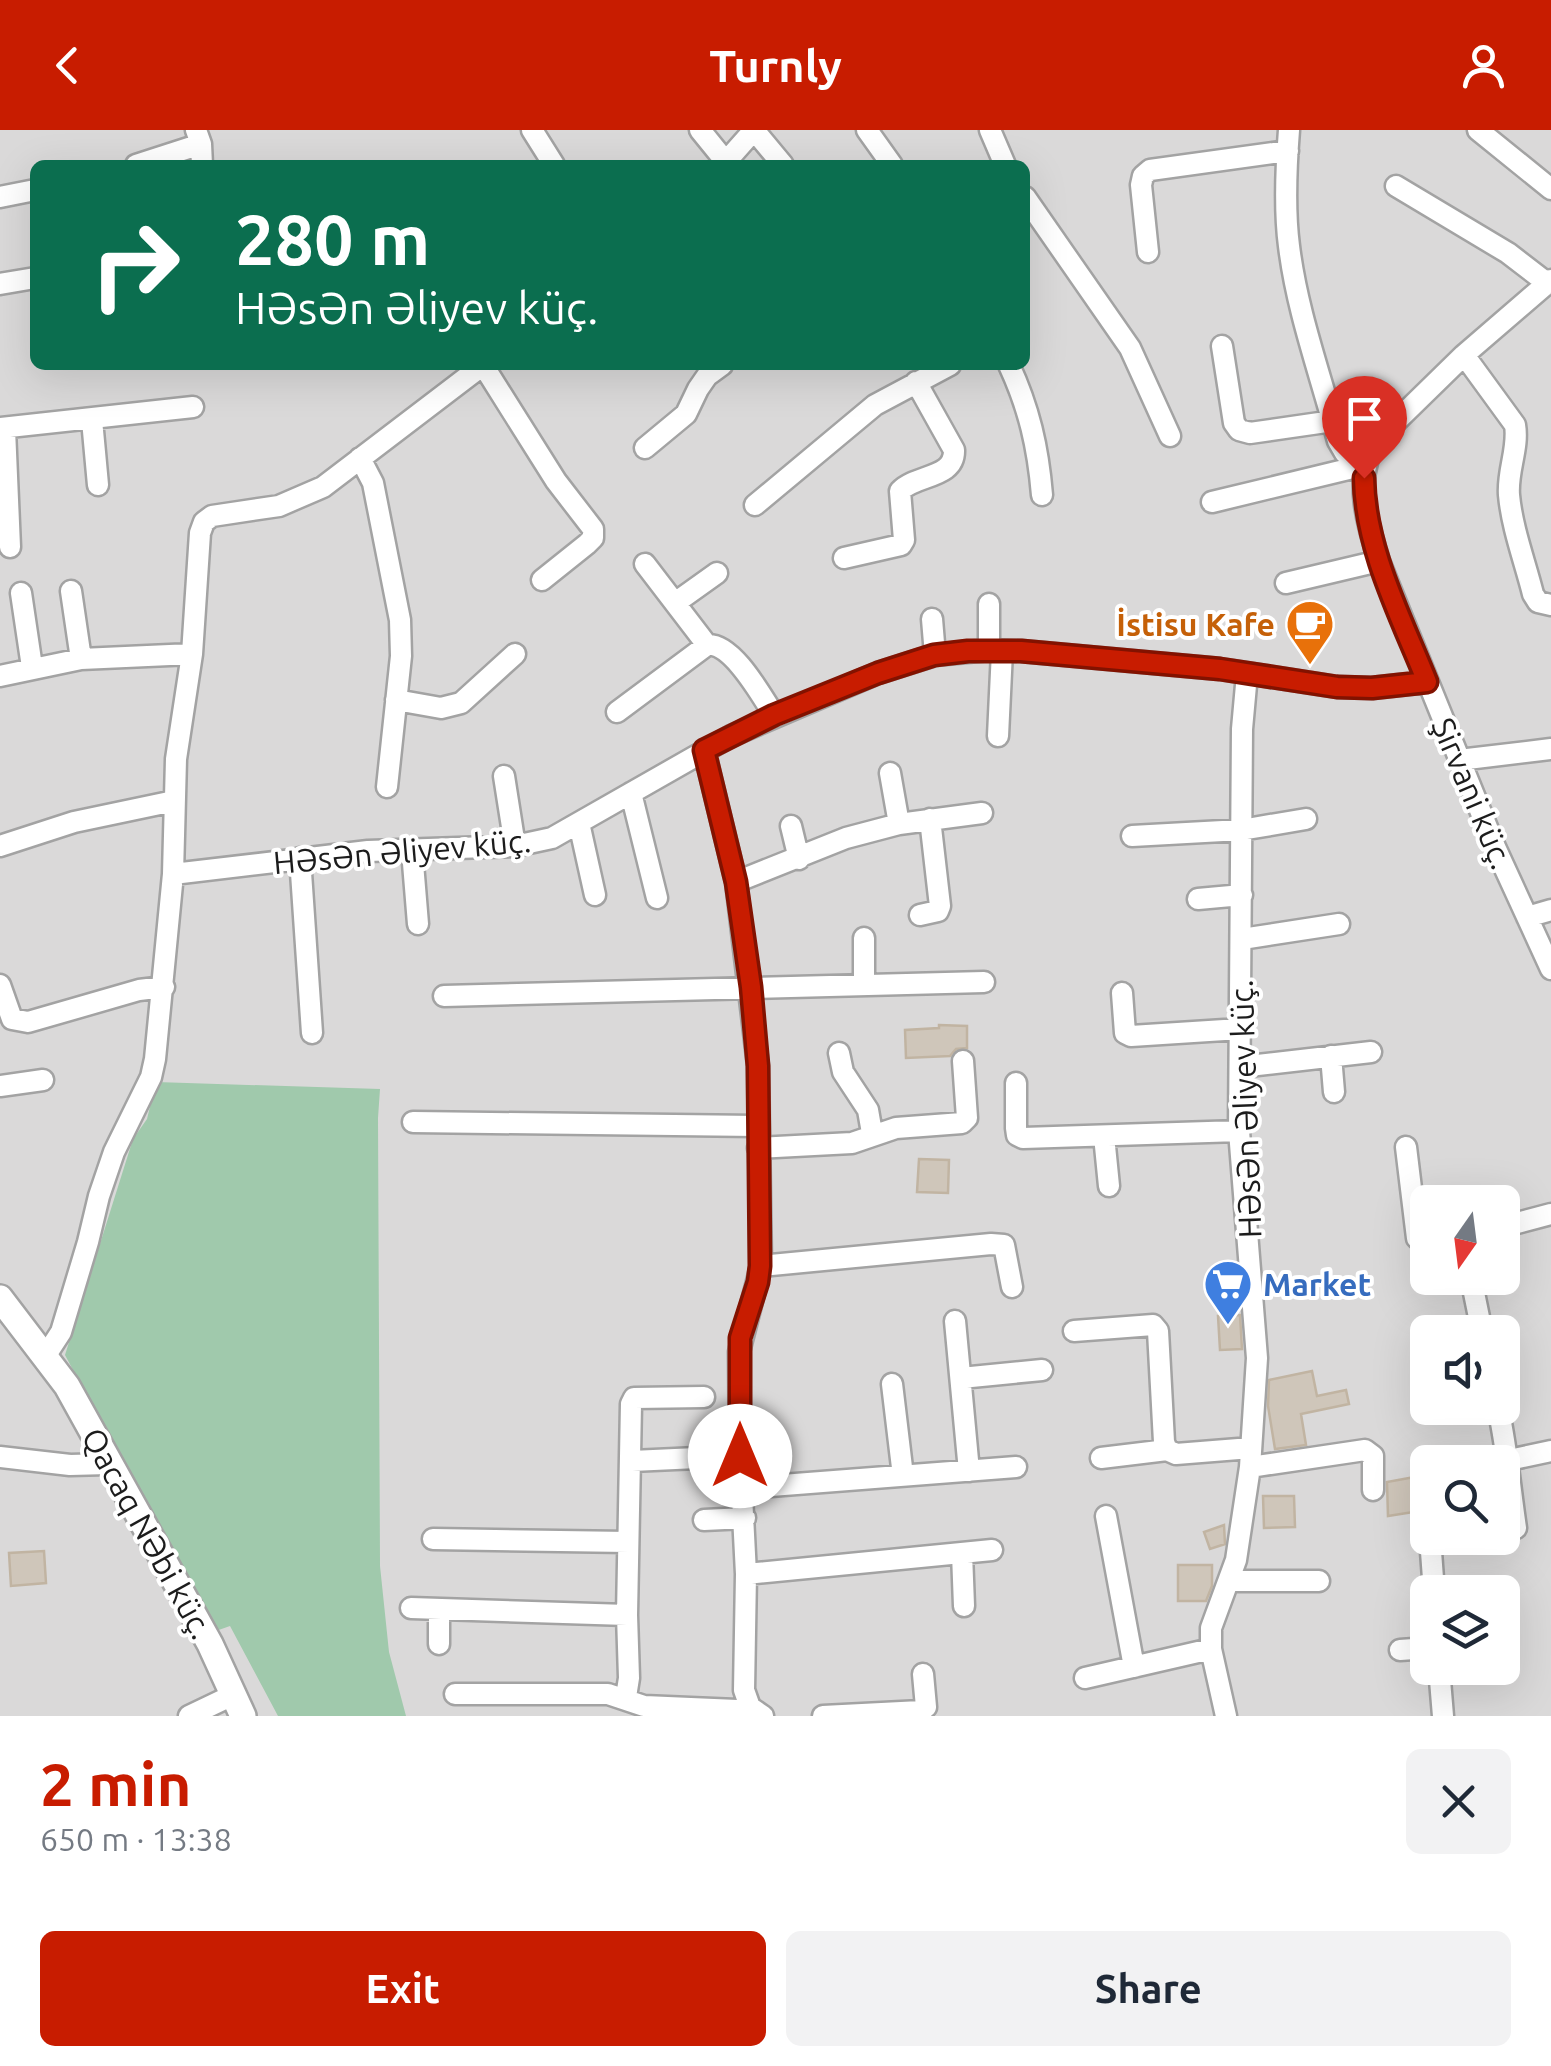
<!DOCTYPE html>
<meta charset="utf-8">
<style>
body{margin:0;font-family:Ubuntu,sans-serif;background:#f2f2f3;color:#1f2937;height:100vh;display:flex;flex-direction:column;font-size:38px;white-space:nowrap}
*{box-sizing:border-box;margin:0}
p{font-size:32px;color:#747a83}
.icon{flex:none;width:55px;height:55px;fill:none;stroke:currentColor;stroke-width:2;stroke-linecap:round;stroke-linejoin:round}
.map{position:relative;height:1586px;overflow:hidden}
.side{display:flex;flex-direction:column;background:#fff;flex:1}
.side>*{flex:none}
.top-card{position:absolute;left:30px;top:30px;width:1000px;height:210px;border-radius:15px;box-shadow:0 10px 40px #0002;background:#0b6e4f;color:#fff;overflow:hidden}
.needle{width:65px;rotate:194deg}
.buttons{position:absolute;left:1410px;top:1055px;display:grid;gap:20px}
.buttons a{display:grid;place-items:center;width:110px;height:110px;border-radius:15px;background:#fff;box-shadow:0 10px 40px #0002;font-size:50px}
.pin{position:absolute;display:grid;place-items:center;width:85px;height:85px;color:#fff;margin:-102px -42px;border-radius:50% 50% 50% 0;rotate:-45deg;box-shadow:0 0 10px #0007}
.pin .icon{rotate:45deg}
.me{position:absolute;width:110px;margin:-55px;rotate:0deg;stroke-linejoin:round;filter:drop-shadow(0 0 8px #0008)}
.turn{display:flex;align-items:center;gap:35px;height:210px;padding:0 40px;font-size:45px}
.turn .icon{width:130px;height:130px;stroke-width:2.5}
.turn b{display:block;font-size:70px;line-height:85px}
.round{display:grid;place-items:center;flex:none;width:105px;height:105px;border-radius:15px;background:#f2f2f3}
.head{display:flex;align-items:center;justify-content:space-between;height:170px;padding:0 40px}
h1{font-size:60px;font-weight:700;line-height:75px;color:#c81c00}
.cta{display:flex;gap:20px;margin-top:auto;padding:20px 40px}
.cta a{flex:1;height:115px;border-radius:15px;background:#c81c00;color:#fff;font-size:40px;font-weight:700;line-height:115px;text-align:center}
.cta a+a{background:#f2f2f3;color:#1f2937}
header{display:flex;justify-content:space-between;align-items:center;height:130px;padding:0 40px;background:#c81c00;color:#fff;font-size:45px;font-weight:700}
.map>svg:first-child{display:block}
.residential{fill:#dad9d9;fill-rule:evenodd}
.cemetery{fill:#a0c9ac}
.building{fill:#cfc6ba;stroke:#c1b4a2;stroke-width:2.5}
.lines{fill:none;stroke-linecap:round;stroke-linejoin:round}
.minor-casing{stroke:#a3a3a3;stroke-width:25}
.tertiary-casing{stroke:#a3a3a3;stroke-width:30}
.minor{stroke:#fff;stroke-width:20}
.tertiary{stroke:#fff;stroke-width:25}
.route-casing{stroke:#821200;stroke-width:25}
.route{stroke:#c81c00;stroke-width:18}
.labels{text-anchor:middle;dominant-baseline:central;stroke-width:8;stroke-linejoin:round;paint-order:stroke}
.food-label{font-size:32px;font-weight:bold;fill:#c56008;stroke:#fff;text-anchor:end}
.street-label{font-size:32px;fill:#1c1c1c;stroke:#fff}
.shop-label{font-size:32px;font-weight:bold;fill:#366cbe;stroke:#fff;text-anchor:start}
</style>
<header><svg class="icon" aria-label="back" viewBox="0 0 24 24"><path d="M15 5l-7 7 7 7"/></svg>Turnly<svg class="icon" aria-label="person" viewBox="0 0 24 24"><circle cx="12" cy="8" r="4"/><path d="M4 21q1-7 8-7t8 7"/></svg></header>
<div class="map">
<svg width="1551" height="1586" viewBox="0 0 1551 1586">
<rect width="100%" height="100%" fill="#efece1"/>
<path class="residential" d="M0,0H1551V1586H0ZM35,35H1025V235H35ZM1428,1072H1502V1148H1428ZM1428,1202H1502V1278H1428ZM1428,1332H1502V1408H1428ZM1428,1462H1502V1538H1428Z"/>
<path class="cemetery" d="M156,952L380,959L378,988L380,1436L389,1522L406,1586H278L230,1496L213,1502L65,1225L133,1009L147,989Z"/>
<path class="building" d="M939,895L967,896V918L956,919L950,926L906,928L905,900L939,898Z
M919,1029L949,1030L948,1063L917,1062Z
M1240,1185L1242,1219L1220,1220L1218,1186Z
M1312,1241L1317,1266L1346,1260L1349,1274L1301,1284L1306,1315L1275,1319L1268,1276L1269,1250Z
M1420,1346L1426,1380L1388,1386L1387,1352Z
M1263,1366H1294L1295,1397L1264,1398Z
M1224,1395L1225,1414L1210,1419L1204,1402Z
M44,1421L46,1453L11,1456L9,1423Z
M1178,1435H1212V1456L1206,1471H1178Z"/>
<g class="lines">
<g class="minor-casing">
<path id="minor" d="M196,0L201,14L202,35
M532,0L554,35
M700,0L726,32
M754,0L783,35
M867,0L892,35
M990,0L1005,35
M1289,0C1286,38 1284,78 1289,116C1297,182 1321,246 1338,311L1345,323L1365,335
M1478,0L1551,59
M136,35L201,14
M723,35L754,0
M1396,56L1508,123L1547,153
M0,67L35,60
M1025,67L1130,218L1170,306
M1148,122L1141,55L1143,46L1150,40L1288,21
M1551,150L1464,225L1378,309C1352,346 1367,391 1379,431L1495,717L1551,839
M0,154L35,148
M1222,216L1234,293L1239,300L1250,303L1333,291
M1464,225L1515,295C1519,318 1507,341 1509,365C1512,398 1525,432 1533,464L1538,472L1551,475
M483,235L556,351L593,399V408L587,414L542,450
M1009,235C1029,278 1038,317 1042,365
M92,290L98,355
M0,298L193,277
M5,299L10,417
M645,318L686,284L698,259L707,246L722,235
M360,328L373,353L400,490L401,526L387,657
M1212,372L1365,335
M755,375L875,275L950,235
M844,428L901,415L904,410L900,361C916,344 955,349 954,320L916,252
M645,434L707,515
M1286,453L1379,431
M71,461L81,529
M21,463L32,537
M675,473L717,443
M932,489L935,525
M989,520V474
M0,546L81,529L192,524
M396,570L441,578L461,573L515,524
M617,582L707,515C732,512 761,565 774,585
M998,606L1002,521
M704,620L736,752L758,936L761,1136L739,1222L740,1326L746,1444L744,1560L750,1577L763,1586
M1459,630L1551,619
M890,643L899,694
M504,646L515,716
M631,663L657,768
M579,693L595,765
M791,696L799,729
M1132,706L1241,700L1306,689
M0,716L74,692L174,671
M412,721L418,794
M300,728L312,903
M173,744L368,721L515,716L552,708L731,606L878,543L935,525L989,520L1021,521L1220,539L1337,557L1372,558L1427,552
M736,752L846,708L899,694L982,683
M1198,769L1242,765
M920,785L938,781L940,776L930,689
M1527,787L1551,780
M864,808V855
M1242,809L1339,794
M0,855L12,889L28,892L139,860L164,857
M1122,863L1125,903L1131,906L1240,899
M444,866L984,852
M839,923L843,942L868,980L872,1003
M1331,926L1334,962
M1240,937L1371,922
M1016,953V998L1017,1005L1023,1008L1239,1001
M0,956L43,950
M413,992L757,996
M1104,1006L1109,1056
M1406,1017L1417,1108L1428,1113
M758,1018L852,1013L896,998L962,993L967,988L963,931
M1502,1097L1551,1084
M761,1136L991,1114L1004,1115L1012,1157
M1471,1148L1482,1202
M955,1191L969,1341
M1074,1201L1153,1195L1158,1201L1164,1312L1167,1320L1176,1324L1251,1318
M46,1225L61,1202L88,1112L99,1066L114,1022L151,947L155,929L173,744L176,629L192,524L200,403L204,392L212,386L279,376L323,357L483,235
M961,1248L1042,1240
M892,1254L903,1346
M1498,1278C1507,1318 1510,1358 1516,1398
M0,1327L70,1335L108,1334
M1101,1328L1167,1320
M1509,1330L1551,1321
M632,1331L740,1326
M1250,1337L1365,1320L1373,1326V1360
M744,1358L1016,1337
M1106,1386L1134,1537
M704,1390L745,1388
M1430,1408L1434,1462
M433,1409L628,1412
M962,1423L964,1476
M746,1444L992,1420
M1229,1451H1319
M411,1478L627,1485
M439,1479V1514
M1400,1520L1428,1518
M1439,1538L1443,1586
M1085,1548L1211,1519
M455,1564H608L644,1576L737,1580L750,1577
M626,1567L629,1548L627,1485L631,1274L634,1268L704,1267
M189,1586L235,1564
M823,1586L921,1581L926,1577L923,1544
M1226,1586L1211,1519V1498L1236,1430L1250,1337L1257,1228L1239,1001L1242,599L1247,544"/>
</g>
<g class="tertiary-casing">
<path id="tertiary" d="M0,1168L67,1256L210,1514L243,1586"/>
</g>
<use href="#minor" class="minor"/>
<use href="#tertiary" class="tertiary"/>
</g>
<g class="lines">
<g class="route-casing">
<path id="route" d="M740,1326V1208L758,1152L760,1136L758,936L751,857L736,752L704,620L774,585L878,543L934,525L968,521H1021L1220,539L1337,557L1372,558L1427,552C1401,487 1365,419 1364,348"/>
</g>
<use href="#route" class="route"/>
</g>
<defs>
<g id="cafe-pin" transform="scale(2.5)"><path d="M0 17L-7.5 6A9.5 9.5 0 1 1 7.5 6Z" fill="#e8710a" stroke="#fff"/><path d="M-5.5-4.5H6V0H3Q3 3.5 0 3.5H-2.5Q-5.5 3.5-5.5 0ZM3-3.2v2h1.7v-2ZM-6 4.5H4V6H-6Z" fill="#fff"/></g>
<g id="supermarket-pin" transform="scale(2.5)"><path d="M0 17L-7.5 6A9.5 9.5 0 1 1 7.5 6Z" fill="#3f7fe0" stroke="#fff"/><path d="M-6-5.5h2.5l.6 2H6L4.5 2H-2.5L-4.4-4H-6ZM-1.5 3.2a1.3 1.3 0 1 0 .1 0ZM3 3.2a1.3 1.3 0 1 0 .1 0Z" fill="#fff"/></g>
</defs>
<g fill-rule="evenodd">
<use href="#cafe-pin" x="1310" y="494"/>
<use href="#supermarket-pin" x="1228" y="1154"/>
</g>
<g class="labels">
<g class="food-label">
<text x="1275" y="494">İstisu Kafe</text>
</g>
<g class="street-label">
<text transform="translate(1473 663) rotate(67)">Şirvani küç.</text>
<text transform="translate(402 721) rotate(-5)">Həsən Əliyev küç.</text>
<text transform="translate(1245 979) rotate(-92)">Həsən Əliyev küç.</text>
<text transform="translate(148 1403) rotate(61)">Qacaq Nəbi küç.</text>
</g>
<g class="shop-label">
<text x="1263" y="1154">Market</text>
</g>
</g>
</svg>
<div class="buttons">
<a><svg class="needle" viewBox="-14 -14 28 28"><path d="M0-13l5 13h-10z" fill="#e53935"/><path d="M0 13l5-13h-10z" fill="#747a83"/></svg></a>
<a><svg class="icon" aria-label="sound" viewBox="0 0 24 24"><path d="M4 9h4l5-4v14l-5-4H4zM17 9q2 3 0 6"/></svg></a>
<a><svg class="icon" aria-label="search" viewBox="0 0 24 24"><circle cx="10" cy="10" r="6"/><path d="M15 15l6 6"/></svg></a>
<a><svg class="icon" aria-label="layers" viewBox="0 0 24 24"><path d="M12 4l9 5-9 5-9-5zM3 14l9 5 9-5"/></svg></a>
</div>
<div class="pin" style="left:1364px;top:348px;background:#d93025"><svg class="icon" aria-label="arrive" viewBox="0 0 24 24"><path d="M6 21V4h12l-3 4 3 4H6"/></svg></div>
<svg class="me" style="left:740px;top:1326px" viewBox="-20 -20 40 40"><circle r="19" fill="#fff"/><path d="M0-13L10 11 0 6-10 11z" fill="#c81c00"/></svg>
<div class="top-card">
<div class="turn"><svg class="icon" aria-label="right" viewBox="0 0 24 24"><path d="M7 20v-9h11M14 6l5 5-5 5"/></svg><div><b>280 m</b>Həsən Əliyev küç.</div></div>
</div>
</div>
<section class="side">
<div class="head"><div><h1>2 min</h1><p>650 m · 13:38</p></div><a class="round"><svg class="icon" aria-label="close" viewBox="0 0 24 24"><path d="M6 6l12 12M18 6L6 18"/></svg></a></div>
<div class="cta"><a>Exit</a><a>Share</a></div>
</section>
